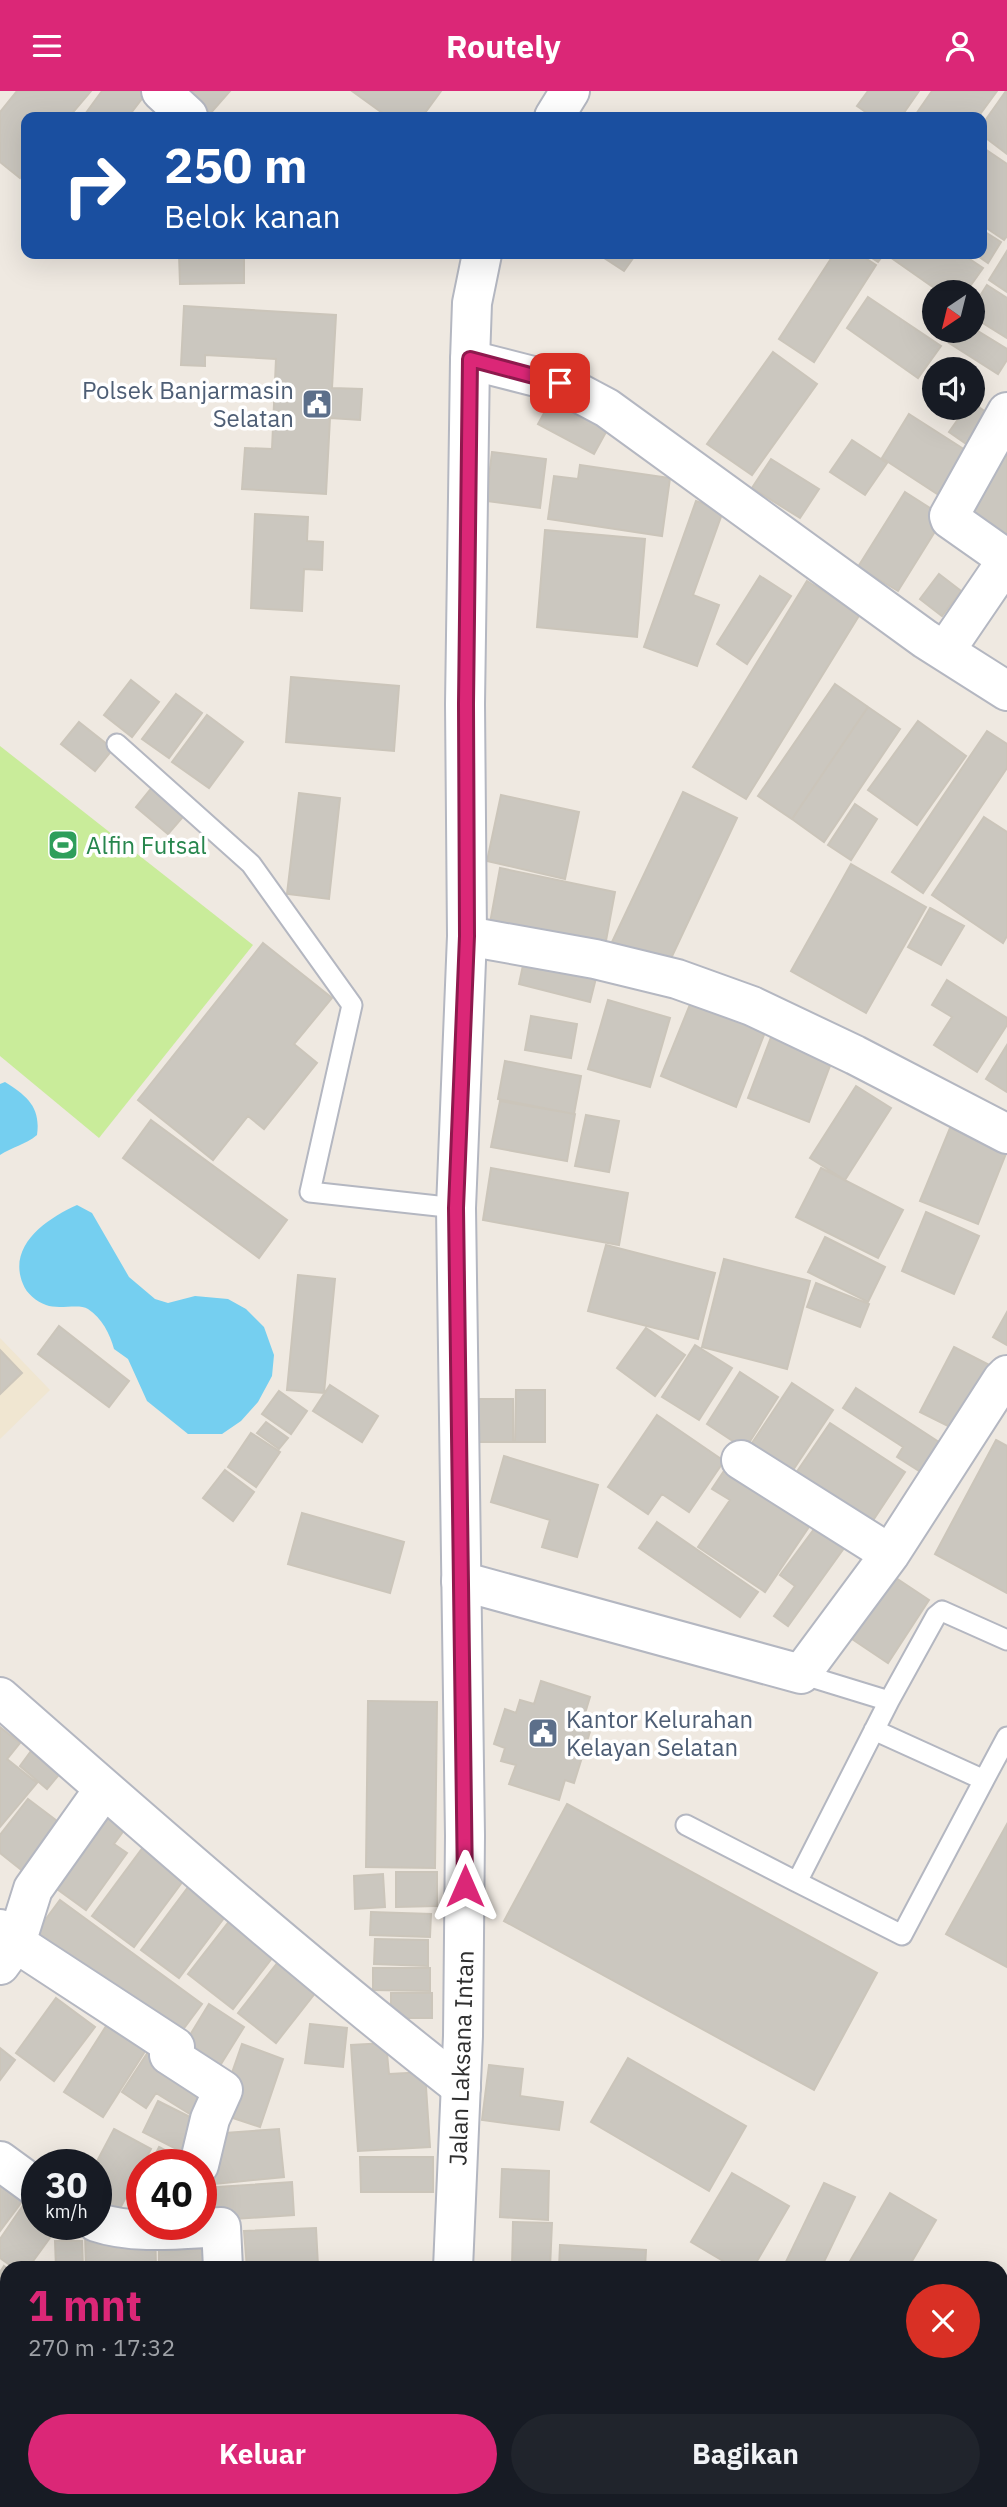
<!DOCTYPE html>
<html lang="id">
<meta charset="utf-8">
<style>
body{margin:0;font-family:"IBM Plex Sans",sans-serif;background:#20242c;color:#f1f3f6;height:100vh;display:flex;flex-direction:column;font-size:26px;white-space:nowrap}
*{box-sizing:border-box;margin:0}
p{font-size:23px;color:#9ea1a6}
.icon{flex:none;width:38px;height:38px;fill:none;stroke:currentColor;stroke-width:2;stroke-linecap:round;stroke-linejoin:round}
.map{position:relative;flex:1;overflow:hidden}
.panel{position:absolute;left:0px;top:2170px;width:1008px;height:247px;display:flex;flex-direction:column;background:#171b24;border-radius:21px 21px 0 0;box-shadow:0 7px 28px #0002}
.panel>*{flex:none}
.banner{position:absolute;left:21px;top:21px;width:966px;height:147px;border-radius:14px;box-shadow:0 7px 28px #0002;background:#1a4fa0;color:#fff;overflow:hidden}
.needle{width:46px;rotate:215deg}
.fabs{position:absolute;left:922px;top:189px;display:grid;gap:14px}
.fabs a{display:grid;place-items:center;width:63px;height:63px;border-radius:50%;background:#171b24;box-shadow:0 7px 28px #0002;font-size:35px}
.speed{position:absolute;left:21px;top:2058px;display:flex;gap:14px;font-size:35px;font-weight:700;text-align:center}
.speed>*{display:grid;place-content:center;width:91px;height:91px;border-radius:50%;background:#171b24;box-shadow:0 7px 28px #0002;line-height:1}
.speed small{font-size:18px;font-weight:400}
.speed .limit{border:10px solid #d22;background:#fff;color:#111}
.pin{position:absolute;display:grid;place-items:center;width:60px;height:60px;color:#fff;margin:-30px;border-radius:14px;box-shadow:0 4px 10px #0006}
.me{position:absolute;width:77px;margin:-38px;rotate:0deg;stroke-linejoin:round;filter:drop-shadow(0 0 5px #0008)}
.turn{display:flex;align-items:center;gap:24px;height:147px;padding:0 28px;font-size:32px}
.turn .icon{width:91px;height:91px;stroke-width:2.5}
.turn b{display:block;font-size:49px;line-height:60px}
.round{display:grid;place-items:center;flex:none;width:74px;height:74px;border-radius:37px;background:#20242c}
.summary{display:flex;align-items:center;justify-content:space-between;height:119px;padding:0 28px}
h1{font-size:42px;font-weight:700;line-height:52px;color:#db2777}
.button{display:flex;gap:14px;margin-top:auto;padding:14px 28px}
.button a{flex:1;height:80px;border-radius:42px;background:#db2777;color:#fff;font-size:28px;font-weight:700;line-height:80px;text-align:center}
.button a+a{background:#20242c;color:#f1f3f6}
header{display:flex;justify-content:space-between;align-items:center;height:91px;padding:0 28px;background:#db2777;color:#fff;font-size:32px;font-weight:700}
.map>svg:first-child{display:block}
.education{fill:#f0e6d1}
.pitch{fill:#c9ec9a}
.water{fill:#75cff0}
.building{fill:#cbc7bf;stroke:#cbc5ba;stroke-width:2}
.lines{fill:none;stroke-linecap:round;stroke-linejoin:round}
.service-casing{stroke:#b4b7c1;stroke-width:23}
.minor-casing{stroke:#b4b7c1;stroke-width:42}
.tertiary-casing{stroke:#b4b7c1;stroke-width:42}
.service{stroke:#fff;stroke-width:19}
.minor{stroke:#fff;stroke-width:38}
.tertiary{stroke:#fff;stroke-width:38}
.route-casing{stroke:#8e194d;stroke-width:18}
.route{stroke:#db2777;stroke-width:12}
.labels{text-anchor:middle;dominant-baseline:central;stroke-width:7;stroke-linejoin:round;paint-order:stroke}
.service-label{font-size:24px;fill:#4e5e75;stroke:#fff;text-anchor:end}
.leisure-label{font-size:24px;fill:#27864d;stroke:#fff;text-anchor:start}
.street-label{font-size:24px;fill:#2e2e2e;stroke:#fff}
</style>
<header><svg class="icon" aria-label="menu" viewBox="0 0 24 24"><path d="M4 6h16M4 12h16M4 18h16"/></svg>Routely<svg class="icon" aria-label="person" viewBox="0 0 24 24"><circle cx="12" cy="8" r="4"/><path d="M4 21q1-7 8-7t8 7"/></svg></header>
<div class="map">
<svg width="1007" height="2416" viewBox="0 0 1007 2416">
<rect width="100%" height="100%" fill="#efe9e1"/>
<path class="education" d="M0,1247L50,1299L0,1348Z"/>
<path class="pitch" d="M0,655L253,854L99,1047L0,965Z"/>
<path class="water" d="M5,991C27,1005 41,1016 37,1044C25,1054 12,1056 0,1064V993Z
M77,1114L92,1122L129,1186L155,1208L168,1212L195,1205L228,1208L246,1218L264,1236L274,1264L272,1285L258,1311L241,1330L222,1343H188L147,1310L128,1268L114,1258C110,1243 102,1227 88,1218C79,1212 59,1219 46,1214C37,1211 26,1202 23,1193C7,1155 46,1128 77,1114Z"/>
<path class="building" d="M17,0H91L69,26H26V79L20,87L0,71V21Z
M102,0H146L147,1L128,26H83Z
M180,0H230L208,25Z
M352,0H441L422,26H388Z
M868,0H919L901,26H873L857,15Z
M932,0H997L978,26H914Z
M1006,0H1007V63L982,44V34Z
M982,56L1007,73V145L1004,149L982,134Z
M982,139L1001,151L988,172L975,163H982Z
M1007,160V201L989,189Z
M179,163H244V192L180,193Z
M598,163H636L624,180Z
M834,163H859L876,174L814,271L779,248Z
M866,163H884L878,171Z
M892,163H962L983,177L966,201H940L890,166Z
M987,194L1007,207V247L973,226V216Z
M868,206L941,255L918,287L847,237Z
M184,215L336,224L332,297L362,298L360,329L330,327L326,403L242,398L245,357L272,358L276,268L205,264V275L181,274Z
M973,237L1007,258V269L998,283L949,252L957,240H973Z
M773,261L817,293L752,384L707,353Z
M555,302L611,332L594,363L538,333Z
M973,312L996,328L975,359L949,341L966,317H973Z
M909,323L973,364L945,408L882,367Z
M1007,346V451L959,420Z
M852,349L887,372L865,404L830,381Z
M492,361L546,368L540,417L486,410Z
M771,368L819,398L800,427L752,397Z
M580,374L670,387L662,445L548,428L554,385L578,388Z
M905,401L944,426L898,500L858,476Z
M696,410L723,420L693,504L719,514L697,575L644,556Z
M255,423L308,426L307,450L323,451L322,479L304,478L302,520L251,517Z
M545,439L645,448L637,546L537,536Z
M939,483L961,500L942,525L920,508Z
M760,485L791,505L747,573L717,553Z
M807,490L860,523L746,708L693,676Z
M291,586L399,595L394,660L286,651Z
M131,589L159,611L132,646L104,624Z
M835,593L868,616L792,728L758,705Z
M176,603L202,622L169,667L142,648Z
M868,616L900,638L824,751L792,728Z
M207,624L243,651L209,697L172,671Z
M918,630L966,665L917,734L868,699Z
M79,631L113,658L95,680L61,653Z
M987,640L1007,653V677L923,802L892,781Z
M154,694L187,721L168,743L136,716Z
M683,701L737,727L667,876L612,851Z
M299,702L340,707L329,808L287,803Z
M501,704L579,721L565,788L487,770Z
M855,713L877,728L851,769L828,754Z
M984,726L1007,741V845L1003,852L932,804Z
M851,773L926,816L866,922L791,880Z
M500,777L615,801L605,855L490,832Z
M930,817L964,835L941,874L908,856Z
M263,852L332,907L294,953L317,972L264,1038L248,1025L213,1069L138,1009Z
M525,865L597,883L590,911L519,893Z
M947,889L1007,927V934L977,981L934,954L952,926L932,914Z
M693,906L767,936L736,1016L661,985Z
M608,909L670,927L650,996L588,978Z
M531,925L577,933L571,967L525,959Z
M773,941L834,964L809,1031L748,1007Z
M1007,954V1001L986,988Z
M505,970L581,985L574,1023L498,1008Z
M856,995L891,1017L845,1089L810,1067Z
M500,1010L575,1023L567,1070L491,1056Z
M586,1024L619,1030L609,1081L575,1075Z
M151,1029L287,1129L259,1167L123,1067Z
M950,1037L1007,1060L978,1133L920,1110Z
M491,1077L628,1102L619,1154L483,1129Z
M821,1077L903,1119L878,1167L796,1126Z
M926,1121L979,1145L954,1203L902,1180Z
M825,1146L885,1176L868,1211L808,1181Z
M606,1154L715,1182L698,1248L588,1220Z
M724,1168L810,1190L787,1278L702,1256Z
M298,1184L335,1188L324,1302L287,1299Z
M816,1192L869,1213L860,1236L807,1216Z
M1007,1221V1254L993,1246Z
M59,1235L129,1290L109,1316L38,1263Z
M646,1237L685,1264L655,1305L617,1277Z
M695,1254L732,1277L699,1329L662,1306Z
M954,1256L999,1279L962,1342L920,1321Z
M0,1259L22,1282L0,1303Z
M740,1281L778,1306L745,1358L707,1333Z
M792,1292L833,1319L785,1391L744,1364Z
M330,1294L378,1325L362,1351L313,1320Z
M856,1297L942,1353L924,1383L897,1366L903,1356L843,1317Z
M516,1299H545V1351H515Z
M279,1300L307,1320L291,1343L262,1323Z
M474,1308H513V1351H474Z
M657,1324L724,1370L689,1421L662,1403L648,1423L608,1396Z
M266,1331L288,1347L279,1358L257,1342Z
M830,1332L905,1381L870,1434L794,1385Z
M251,1342L280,1361L256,1396L228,1376Z
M996,1349L1007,1355V1502L935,1463Z
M504,1365L598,1394L577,1466L542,1456L550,1429L491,1411Z
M730,1371L815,1427L765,1501L698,1456L730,1409L712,1398Z
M225,1379L254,1401L233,1430L203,1407Z
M302,1422L404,1451L390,1502L288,1473Z
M823,1426L852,1446L788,1535L774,1525L795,1495L780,1484Z
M657,1431L758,1501L740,1526L639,1457Z
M893,1485L929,1509L888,1572L852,1548Z
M541,1590L590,1606L583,1629L593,1631L574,1692L565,1689L559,1709L509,1693L516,1674L501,1670L505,1657L494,1653L505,1618L516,1622L520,1609L534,1613Z
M368,1610L437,1611L435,1777L366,1776Z
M0,1636L20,1652L7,1668L37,1692L0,1736Z
M34,1656L62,1680L47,1698L20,1675Z
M28,1708L61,1733L24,1781L0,1762V1744Z
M567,1713L877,1882L814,1999L504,1830Z
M109,1717L130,1731L114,1753L127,1762L86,1819L46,1790Z
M1007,1733V1876L946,1843Z
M144,1755L186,1786L134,1856L92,1825Z
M396,1781H437V1815L396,1816Z
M383,1783L385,1816L355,1818L354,1785Z
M189,1795L227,1823L179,1887L141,1859Z
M60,1809L202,1913L173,1952L31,1848Z
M371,1821L431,1823L430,1846L370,1844Z
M231,1828L276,1862L233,1918L188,1883Z
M375,1848L428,1849V1875L374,1873Z
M282,1866L320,1896L276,1952L238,1922Z
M373,1877H430V1900L373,1899Z
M391,1902H432V1927H391Z
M56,1907L95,1936L54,1990L16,1962Z
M209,1913L244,1936L211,1989L176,1967Z
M110,1929L149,1954L103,2026L64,2001Z
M310,1933L347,1937L343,1976L305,1972Z
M386,1952L389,1983L425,1981L430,2056L358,2060L351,1954Z
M242,1953L283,1968L260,2036L218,2022Z
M152,1955L221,1999L201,2030L156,2002L146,2017L122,2001Z
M0,1957L15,1969L0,1989Z
M628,1967L746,2035L709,2100L591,2031Z
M489,1974L523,1978L520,2005L563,2011L559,2039L482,2029Z
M158,2010L206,2034L190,2065L143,2041Z
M114,2038L151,2058L112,2133L96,2125L95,2074Z
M279,2038L284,2086L215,2093L211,2043Z
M159,2056L193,2074H150Z
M360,2066H433V2101H361Z
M0,2077L30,2100L0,2140Z
M502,2078L549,2080L548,2129L500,2126Z
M732,2082L789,2115L753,2177H735L691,2151Z
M142,2090V2121L129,2114Z
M292,2091L294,2124L204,2130L202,2097Z
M824,2092L855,2106L821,2177H783Z
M33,2100L37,2103V2133H60L28,2177H14L0,2167V2148Z
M890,2102L936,2129L908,2177H846Z
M513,2131L552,2132L550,2177H512Z
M316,2137L318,2175L247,2177L244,2140Z
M155,2140L156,2177H86L85,2142Z
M218,2140L219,2177H159V2141Z
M55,2150H82L83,2177H56Z
M560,2154L646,2159L645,2177H559Z
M4,2175L7,2177V2230L0,2239V2181Z
M1007,2209V2296L1004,2302L1001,2300V2219Z
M0,2311L5,2312L0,2376Z
M63,2410H109V2412L63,2413Z
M116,2410H153V2412L116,2414Z
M205,2410H256L257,2416H205Z
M272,2410H313V2416H273Z
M320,2410H371L372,2416H320Z
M505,2410H545V2416H505Z
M631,2410H705L704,2416H633L630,2415Z
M834,2410H846L879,2416H833Z"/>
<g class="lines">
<g class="service-casing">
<path id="service" d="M117,653L251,773L352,914L310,1101L456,1117
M801,1583L889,1610L936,1525L942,1520L1007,1549
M984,1689L1007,1646
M686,1734L797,1791L889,1610
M797,1791L902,1844L984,1689L874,1639"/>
</g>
<g class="minor-casing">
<path id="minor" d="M161,0L188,25
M470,269L560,292L607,317L925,548L1007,600
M945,560L1005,472L1004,466L950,428L949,425L1007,321
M467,845L595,868L677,888L752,915L855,964L1007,1043
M741,1369L890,1463
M461,1490L801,1583L890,1463L1002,1289L1007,1284
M0,1606C151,1739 303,1872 461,1996
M0,1838L16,1852L175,1956L169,1964L223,1999L210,2028L199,2074
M0,1874L16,1852L33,1798L104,1698
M0,2070L37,2097
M96,2131C134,2144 181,2138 221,2136L223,2177
M0,2300L7,2301"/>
</g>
<g class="tertiary-casing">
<path id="tertiary" d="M554,26L570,0
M453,2177L463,1945L465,1745L456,1117L467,845L465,613L470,269L472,212L482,163
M448,2410V2416"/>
</g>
<use href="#service" class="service"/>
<use href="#minor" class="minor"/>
<use href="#tertiary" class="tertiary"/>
</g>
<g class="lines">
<g class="route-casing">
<path id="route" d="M465,1795L456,1117L467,845L466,613L470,268L560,292"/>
</g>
<use href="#route" class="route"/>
</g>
<defs>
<g id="civic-square" transform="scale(1.575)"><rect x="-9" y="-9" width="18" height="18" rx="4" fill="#5c6f8a" stroke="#fff"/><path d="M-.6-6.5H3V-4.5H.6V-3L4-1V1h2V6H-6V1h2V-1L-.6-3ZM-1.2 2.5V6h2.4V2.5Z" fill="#fff"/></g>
<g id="stadium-square" transform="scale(1.575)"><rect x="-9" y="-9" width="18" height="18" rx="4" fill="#2e9e5b" stroke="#fff"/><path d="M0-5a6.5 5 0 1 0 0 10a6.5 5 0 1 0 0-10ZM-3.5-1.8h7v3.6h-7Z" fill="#fff"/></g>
</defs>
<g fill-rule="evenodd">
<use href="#civic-square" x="317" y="313"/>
<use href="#stadium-square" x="63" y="754"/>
<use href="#civic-square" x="543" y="1642"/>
</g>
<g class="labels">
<g class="service-label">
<text x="294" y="299">Polsek Banjarmasin<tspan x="294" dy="28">Selatan</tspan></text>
<text x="566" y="1628" text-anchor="start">Kantor Kelurahan<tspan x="566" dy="28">Kelayan Selatan</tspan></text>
</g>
<g class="leisure-label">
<text x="86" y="754">Alfin Futsal</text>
</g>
<g class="street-label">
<text transform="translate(461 1967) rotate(-88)">Jalan Laksana Intan</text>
</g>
</g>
</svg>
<div class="fabs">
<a><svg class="needle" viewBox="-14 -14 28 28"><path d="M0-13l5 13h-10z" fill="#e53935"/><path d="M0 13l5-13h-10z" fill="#9ea1a6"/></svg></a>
<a><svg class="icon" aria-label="sound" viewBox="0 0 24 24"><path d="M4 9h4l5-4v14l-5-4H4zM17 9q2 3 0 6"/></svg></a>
</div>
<div class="speed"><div>30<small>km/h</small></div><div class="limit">40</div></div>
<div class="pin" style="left:560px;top:292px;background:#d93025"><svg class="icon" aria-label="arrive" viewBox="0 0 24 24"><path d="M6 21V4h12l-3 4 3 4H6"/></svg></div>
<svg class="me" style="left:465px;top:1795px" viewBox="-20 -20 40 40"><path d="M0-17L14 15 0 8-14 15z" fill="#db2777" stroke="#fff" stroke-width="4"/></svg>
<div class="banner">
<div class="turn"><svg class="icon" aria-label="right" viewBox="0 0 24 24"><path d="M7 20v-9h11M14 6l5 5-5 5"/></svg><div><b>250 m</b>Belok kanan</div></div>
</div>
<section class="panel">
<div class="summary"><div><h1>1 mnt</h1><p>270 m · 17:32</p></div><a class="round" style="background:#d93025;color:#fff"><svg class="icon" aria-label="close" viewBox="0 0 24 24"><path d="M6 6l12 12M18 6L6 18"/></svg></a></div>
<div class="button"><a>Keluar</a><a>Bagikan</a></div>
</section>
</div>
